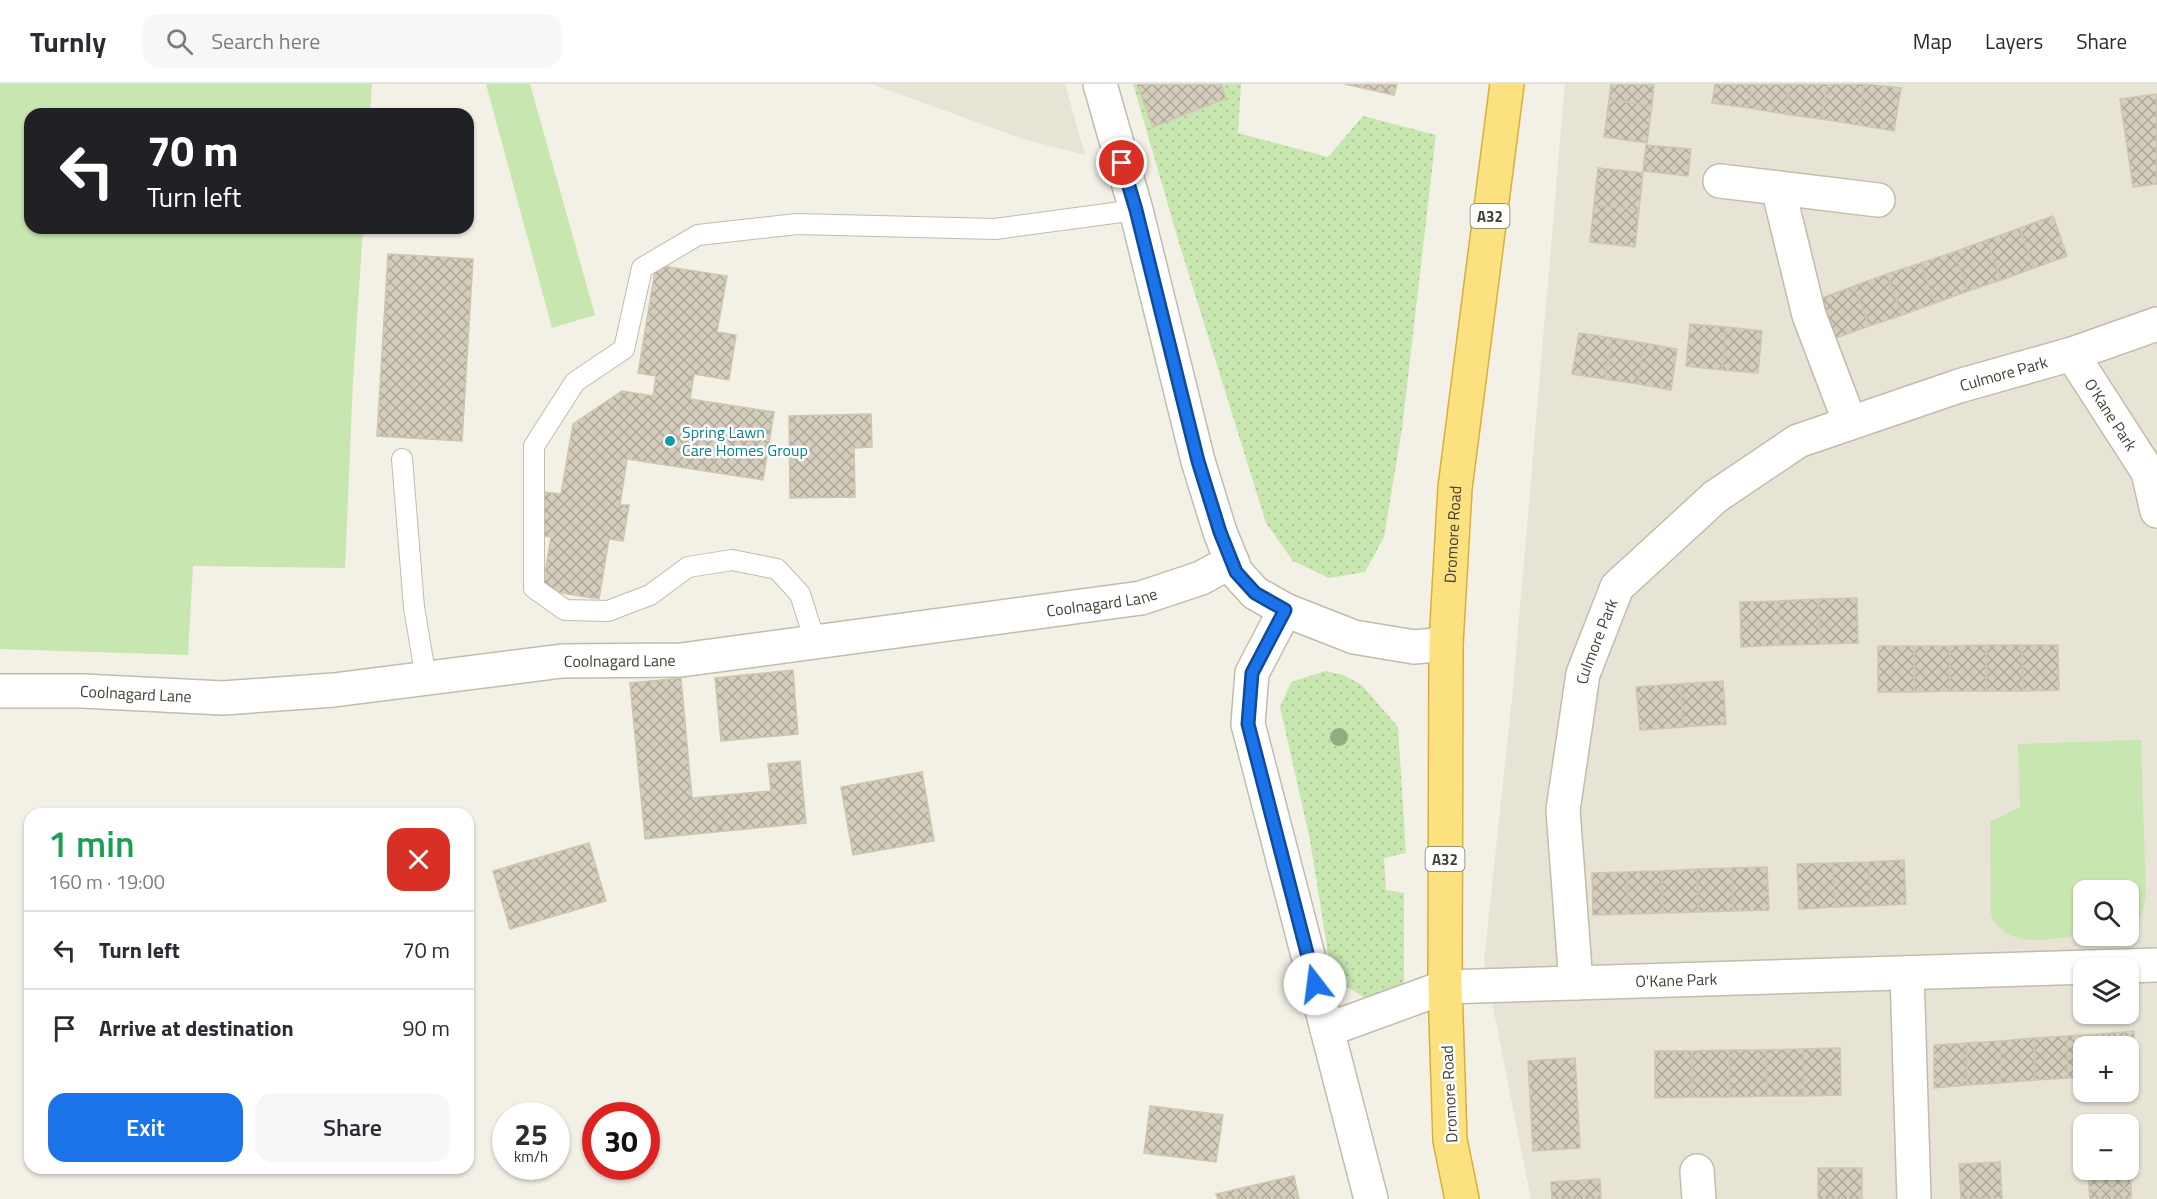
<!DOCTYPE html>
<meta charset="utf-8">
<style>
body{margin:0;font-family:"Titillium Web",sans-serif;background:#f7f7f7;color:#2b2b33;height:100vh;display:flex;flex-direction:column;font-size:22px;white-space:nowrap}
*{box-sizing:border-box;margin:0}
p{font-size:20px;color:#7c7c81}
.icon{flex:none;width:33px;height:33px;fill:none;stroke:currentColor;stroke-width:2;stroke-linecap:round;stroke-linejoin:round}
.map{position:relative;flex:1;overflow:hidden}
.details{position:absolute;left:24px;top:724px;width:450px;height:366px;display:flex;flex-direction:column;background:#fff;border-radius:18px;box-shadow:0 2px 4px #0004}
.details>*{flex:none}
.banner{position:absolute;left:24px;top:24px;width:450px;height:126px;border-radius:18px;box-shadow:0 2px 4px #0004;background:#202124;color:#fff;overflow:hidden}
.controls{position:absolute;left:2073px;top:796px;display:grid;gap:12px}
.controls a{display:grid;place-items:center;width:66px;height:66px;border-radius:12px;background:#fff;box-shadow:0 2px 4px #0004;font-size:30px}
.speed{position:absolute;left:492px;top:1018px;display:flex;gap:12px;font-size:30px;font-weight:700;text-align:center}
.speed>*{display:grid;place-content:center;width:78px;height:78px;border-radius:50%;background:#fff;box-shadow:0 2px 4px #0004;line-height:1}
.speed small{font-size:15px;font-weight:400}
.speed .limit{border:9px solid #d22;background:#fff;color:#111}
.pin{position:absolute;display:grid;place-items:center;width:51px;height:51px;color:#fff;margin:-26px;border:3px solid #fff;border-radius:50%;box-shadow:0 2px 6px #0007}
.me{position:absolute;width:66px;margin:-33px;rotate:345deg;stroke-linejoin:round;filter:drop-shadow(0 0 4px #0008)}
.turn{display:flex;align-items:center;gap:21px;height:126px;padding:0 24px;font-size:27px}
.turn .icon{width:78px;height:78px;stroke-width:2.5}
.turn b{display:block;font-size:42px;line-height:51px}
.round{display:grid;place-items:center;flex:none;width:63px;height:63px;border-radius:18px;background:#f7f7f7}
.head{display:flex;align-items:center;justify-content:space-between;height:102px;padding:0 24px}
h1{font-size:36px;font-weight:600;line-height:45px;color:#1e9e55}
.button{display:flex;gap:12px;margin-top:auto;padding:12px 24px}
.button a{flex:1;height:69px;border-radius:18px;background:#1a73e8;color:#fff;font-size:24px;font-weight:600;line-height:69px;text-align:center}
.button a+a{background:#f7f7f7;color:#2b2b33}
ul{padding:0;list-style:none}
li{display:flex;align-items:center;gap:18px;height:78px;padding:0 24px;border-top:2px solid #e1e1e2}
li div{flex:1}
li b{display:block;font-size:22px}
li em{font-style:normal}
header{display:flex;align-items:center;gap:36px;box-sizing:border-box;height:84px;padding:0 30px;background:#fff;border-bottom:2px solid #e1e1e2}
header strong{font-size:28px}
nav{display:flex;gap:33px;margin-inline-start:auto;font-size:21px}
.search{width:420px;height:54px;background:#f7f7f7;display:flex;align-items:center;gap:15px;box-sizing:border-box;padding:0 21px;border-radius:18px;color:#7c7c81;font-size:22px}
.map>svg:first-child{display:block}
.residential{fill:#e7e3d5;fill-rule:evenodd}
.grass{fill:url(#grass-dots)}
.pitch{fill:#c8e7b0}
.building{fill:url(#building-cross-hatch);stroke:#cfc6af;stroke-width:1.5}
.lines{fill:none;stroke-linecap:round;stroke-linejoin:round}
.service-casing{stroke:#c1bcac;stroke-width:22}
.minor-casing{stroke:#c1bcac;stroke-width:36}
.tertiary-casing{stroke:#c1bcac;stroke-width:36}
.trunk-casing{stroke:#daaf39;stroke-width:36}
.service{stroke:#fff;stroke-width:20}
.minor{stroke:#fff;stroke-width:33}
.tertiary{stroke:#fff;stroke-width:33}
.trunk{stroke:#fce180;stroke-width:33}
.tree{fill:#90ad7f}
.route-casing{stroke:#114b97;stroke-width:15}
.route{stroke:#1a73e8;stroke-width:10}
.culture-dot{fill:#0f9aa8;stroke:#fff;stroke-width:2}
.labels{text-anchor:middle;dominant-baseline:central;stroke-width:5;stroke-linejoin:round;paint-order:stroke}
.shield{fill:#fff;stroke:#7e7a72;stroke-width:1.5}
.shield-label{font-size:15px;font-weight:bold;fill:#464136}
.street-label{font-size:16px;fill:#464136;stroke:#fff}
.culture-label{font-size:16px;fill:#0d838f;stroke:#fff;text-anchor:start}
</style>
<header>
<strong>Turnly</strong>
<div class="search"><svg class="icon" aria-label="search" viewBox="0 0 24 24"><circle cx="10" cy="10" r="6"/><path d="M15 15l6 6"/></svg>Search here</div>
<nav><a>Map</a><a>Layers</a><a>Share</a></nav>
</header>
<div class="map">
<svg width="2157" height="1115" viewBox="0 0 2157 1115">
<defs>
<pattern id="grass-dots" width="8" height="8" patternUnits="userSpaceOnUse" patternTransform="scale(1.5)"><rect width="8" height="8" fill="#c8e7b0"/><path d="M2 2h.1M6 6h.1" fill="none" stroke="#adc798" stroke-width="1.8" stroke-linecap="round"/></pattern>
<pattern id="building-cross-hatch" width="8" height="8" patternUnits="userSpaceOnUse" patternTransform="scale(1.5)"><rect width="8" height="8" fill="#d4cdbc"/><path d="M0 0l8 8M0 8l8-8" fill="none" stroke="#aea89a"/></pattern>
</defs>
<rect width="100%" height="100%" fill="#f3f0e6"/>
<path class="residential" d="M872,0H1065L1085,71L1023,55Z
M1565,0H2157V1115H1531L1484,877L1513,605ZM2084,807H2128V852H2084ZM2084,885H2128V930H2084ZM2084,963H2128V1008H2084ZM2084,1041H2128V1086H2084Z"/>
<path class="grass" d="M1133,0H1241L1238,49L1328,73L1363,32L1436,51L1402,345L1384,453L1365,488L1329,494L1293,477L1266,439L1180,162Z
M1325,587L1343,591L1362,601L1398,643L1406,769L1384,774L1386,806L1404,809V905L1367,915L1332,894L1310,756L1280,623L1291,598Z"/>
<path class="pitch" d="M0,0H372L370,30H30V144H363L353,298L345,484L193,482L188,571L0,565Z
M486,0H530L595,231L552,244Z
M2141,656L2146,812L2142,830L2129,844L2128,807H2084L2083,851C2050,854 2010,867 1991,832L1990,738L2020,723L2018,660Z"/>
<path class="building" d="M1137,0H1221L1226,14L1153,43Z
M1345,0H1397L1394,11Z
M1611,0H1654L1652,21L1609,16Z
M1715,0H1752L1749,24L1712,19Z
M1752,0H1790L1785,30L1749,24Z
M1790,0H1827L1821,35L1785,30Z
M1827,0H1864L1858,41L1821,35Z
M1864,0L1901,4L1894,47L1858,41Z
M2157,10V100L2133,103L2120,15Z
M1609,16L1652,21L1647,59L1604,53Z
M1646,61L1691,65L1688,92L1643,87Z
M1598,84L1643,89L1639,126L1594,121Z
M1594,121L1639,126L1635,163L1590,158Z
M2053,132L2067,172L2034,184L2020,144Z
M2020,144L2034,184L2001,196L1987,156Z
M1987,156L2001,196L1968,207L1954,168Z
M1954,168L1968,207L1935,219L1921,179Z
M388,170L473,175L462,357L377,352Z
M1921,179L1935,219L1902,231L1887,190Z
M656,181L727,192L717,248L736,251L729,296L694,290L690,315L774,328L763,396L627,375L620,421H629L623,457L609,455L599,515L542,506L551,453L538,451L545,408L561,410L573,340L622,307L653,312L656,292L638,289Z
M1887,190L1902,231L1869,242L1854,202Z
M1854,202L1869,242L1836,254L1822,214Z
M1690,240L1726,243L1722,286L1686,282Z
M1726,243L1762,247L1758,289L1722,286Z
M1579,249L1612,254L1605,295L1572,290Z
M1612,254L1644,259L1638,300L1605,295Z
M1644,259L1677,265L1671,306L1638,300Z
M871,330L872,363L854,364L855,413L790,414L789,332Z
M1857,514L1858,559L1820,560L1818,515Z
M1818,515L1820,560L1780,561L1779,517Z
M1779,517L1780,561L1741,563L1740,518Z
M1986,561V607H1950V562Z
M1986,561H2022L2023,607H1986Z
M2022,561H2058L2059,606L2023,607Z
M1878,562H1914V608H1878Z
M1914,562H1950V607L1914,608Z
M793,586L798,650L721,657L715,594Z
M681,594L692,714L771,707L768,680L800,677L806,739L645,755L630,599Z
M1723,597L1726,640L1683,643L1680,600Z
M1680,600L1683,643L1640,646L1636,603Z
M922,688L934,757L853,771L841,703Z
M589,759L606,817L510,845L493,787Z
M1904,776L1906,820L1871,822L1869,778Z
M1869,778L1871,822L1835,823L1833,779Z
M1833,779L1835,823L1799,825L1797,780Z
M1767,783L1769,826L1733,827L1732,784Z
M1732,784L1733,827L1698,828L1697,785Z
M1697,785L1698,828L1663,829L1662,787Z
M1662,787L1663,829L1628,830L1627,788Z
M1627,788L1628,830L1593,831L1592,789Z
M2134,947L2135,989H2128V963H2101V950Z
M2101,950V963H2084V993L2068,994L2067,952Z
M2067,952L2068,994L2035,996L2034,954Z
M2034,954L2035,996L2001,999V957Z
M2001,957V999L1967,1001V959Z
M1967,959V1001L1934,1004V961Z
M1840,964L1841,1011L1804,1012L1803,965Z
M1803,965L1804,1012H1767L1766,966Z
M1729,966H1766L1767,1012L1730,1013Z
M1729,966L1730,1013H1692V967Z
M1655,967H1692V1013L1655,1014Z
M1575,974L1580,1064L1533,1067L1528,977Z
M1150,1022L1223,1031L1216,1078L1144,1069Z
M2128,1067L2131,1104L2089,1106V1086H2128Z
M2000,1078L2002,1114L1961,1115L1959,1080Z
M1818,1084H1862V1115H1818Z
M1294,1092L1299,1115H1218L1216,1110Z
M1600,1095L1601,1115H1552L1551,1098Z
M2131,1104V1115H2090L2089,1106Z"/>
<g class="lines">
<g class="service-casing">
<path id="service" d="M402,375L414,523L426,595
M815,557L800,510L777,485L732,476L688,483L650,511L608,527L565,526L534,504V362L575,298L624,265L642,184L698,151L797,140L995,145L1136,126"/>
</g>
<g class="minor-casing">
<g id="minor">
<path d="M1720,97L1878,116"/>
<path d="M1778,104L1809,231L1850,339"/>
<path id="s1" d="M2072,270L2148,388L2157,427"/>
<path d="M1285,526L1252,589L1248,640L1371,1115"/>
<path id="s2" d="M0,607H83L223,614L334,606L562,577L681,576L1141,514L1201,494L1232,477"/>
<path d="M1907,889L1914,1115"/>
<path id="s3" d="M1576,899L1563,726L1583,590L1617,503L1715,413L1798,357L1959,302L2072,270L2157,240"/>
<path id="s4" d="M1327,946L1445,903L2157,881"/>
<path d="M1697,1087L1699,1115"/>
</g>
</g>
<g class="tertiary-casing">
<path id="tertiary" d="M1100,0L1136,126L1198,377L1220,448L1236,488L1255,509L1285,526L1354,553L1414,563L1446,560"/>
</g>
<g class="trunk-casing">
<g id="trunk">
<path id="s5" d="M1462,1115L1450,1056L1445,903L1446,560L1455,404L1507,0"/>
</g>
</g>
<use href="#service" class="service"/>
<use href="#minor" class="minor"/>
<use href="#tertiary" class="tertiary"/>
<use href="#trunk" class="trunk"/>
</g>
<circle class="tree" cx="1339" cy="653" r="9"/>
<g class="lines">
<g class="route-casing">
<path id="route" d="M1122,79L1136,126L1198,377L1220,448L1236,488L1255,509L1285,526L1252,589L1248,640L1315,900"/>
</g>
<use href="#route" class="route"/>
</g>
<circle class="culture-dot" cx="670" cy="357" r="6"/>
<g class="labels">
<g class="shield">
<rect x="1470.5" y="120" width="39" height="24" rx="4.5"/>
<rect x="1425.5" y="763" width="39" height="24" rx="4.5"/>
</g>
<g class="shield-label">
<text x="1490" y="132">A32</text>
<text x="1445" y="775">A32</text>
</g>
<g class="street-label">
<text stroke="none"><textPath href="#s3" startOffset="854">Culmore Park</textPath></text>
<text stroke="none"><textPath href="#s1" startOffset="72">O'Kane Park</textPath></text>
<text stroke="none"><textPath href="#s5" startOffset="666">Dromore Road</textPath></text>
<text stroke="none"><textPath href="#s2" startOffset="1108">Coolnagard Lane</textPath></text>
<text stroke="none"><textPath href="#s3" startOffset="346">Culmore Park</textPath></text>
<text stroke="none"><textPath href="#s2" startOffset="622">Coolnagard Lane</textPath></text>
<text stroke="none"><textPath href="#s2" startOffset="136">Coolnagard Lane</textPath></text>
<text stroke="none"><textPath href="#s4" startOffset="357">O'Kane Park</textPath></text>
<text transform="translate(1449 1010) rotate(-93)">Dromore Road</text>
</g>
<g class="culture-label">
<text x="682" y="348">Spring Lawn<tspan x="682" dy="18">Care Homes Group</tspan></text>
</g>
</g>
</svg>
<div class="controls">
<a><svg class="icon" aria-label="search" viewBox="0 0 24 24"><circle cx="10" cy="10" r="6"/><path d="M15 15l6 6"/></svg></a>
<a><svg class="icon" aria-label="layers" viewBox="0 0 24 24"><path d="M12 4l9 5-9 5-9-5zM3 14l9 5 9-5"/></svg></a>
<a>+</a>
<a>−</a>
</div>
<div class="speed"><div>25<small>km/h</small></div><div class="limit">30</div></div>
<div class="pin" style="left:1122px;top:79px;background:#d93025"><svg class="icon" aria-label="arrive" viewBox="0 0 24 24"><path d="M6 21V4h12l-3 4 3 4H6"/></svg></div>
<svg class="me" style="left:1315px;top:900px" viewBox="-20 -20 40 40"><circle r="19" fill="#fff"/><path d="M0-13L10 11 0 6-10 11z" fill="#1a73e8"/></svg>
<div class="banner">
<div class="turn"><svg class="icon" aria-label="left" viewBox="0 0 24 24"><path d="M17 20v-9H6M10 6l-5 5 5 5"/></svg><div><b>70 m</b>Turn left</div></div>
</div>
<section class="details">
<div class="head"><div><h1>1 min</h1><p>160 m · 19:00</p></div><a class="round" style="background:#d93025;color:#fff"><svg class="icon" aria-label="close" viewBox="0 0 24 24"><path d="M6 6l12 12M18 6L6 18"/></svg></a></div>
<ul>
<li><svg class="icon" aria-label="left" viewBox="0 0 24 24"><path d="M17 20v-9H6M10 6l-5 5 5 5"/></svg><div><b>Turn left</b></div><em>70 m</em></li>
<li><svg class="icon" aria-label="arrive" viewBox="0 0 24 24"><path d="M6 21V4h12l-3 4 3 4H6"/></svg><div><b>Arrive at destination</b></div><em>90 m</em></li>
</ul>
<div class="button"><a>Exit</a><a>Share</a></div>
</section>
</div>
